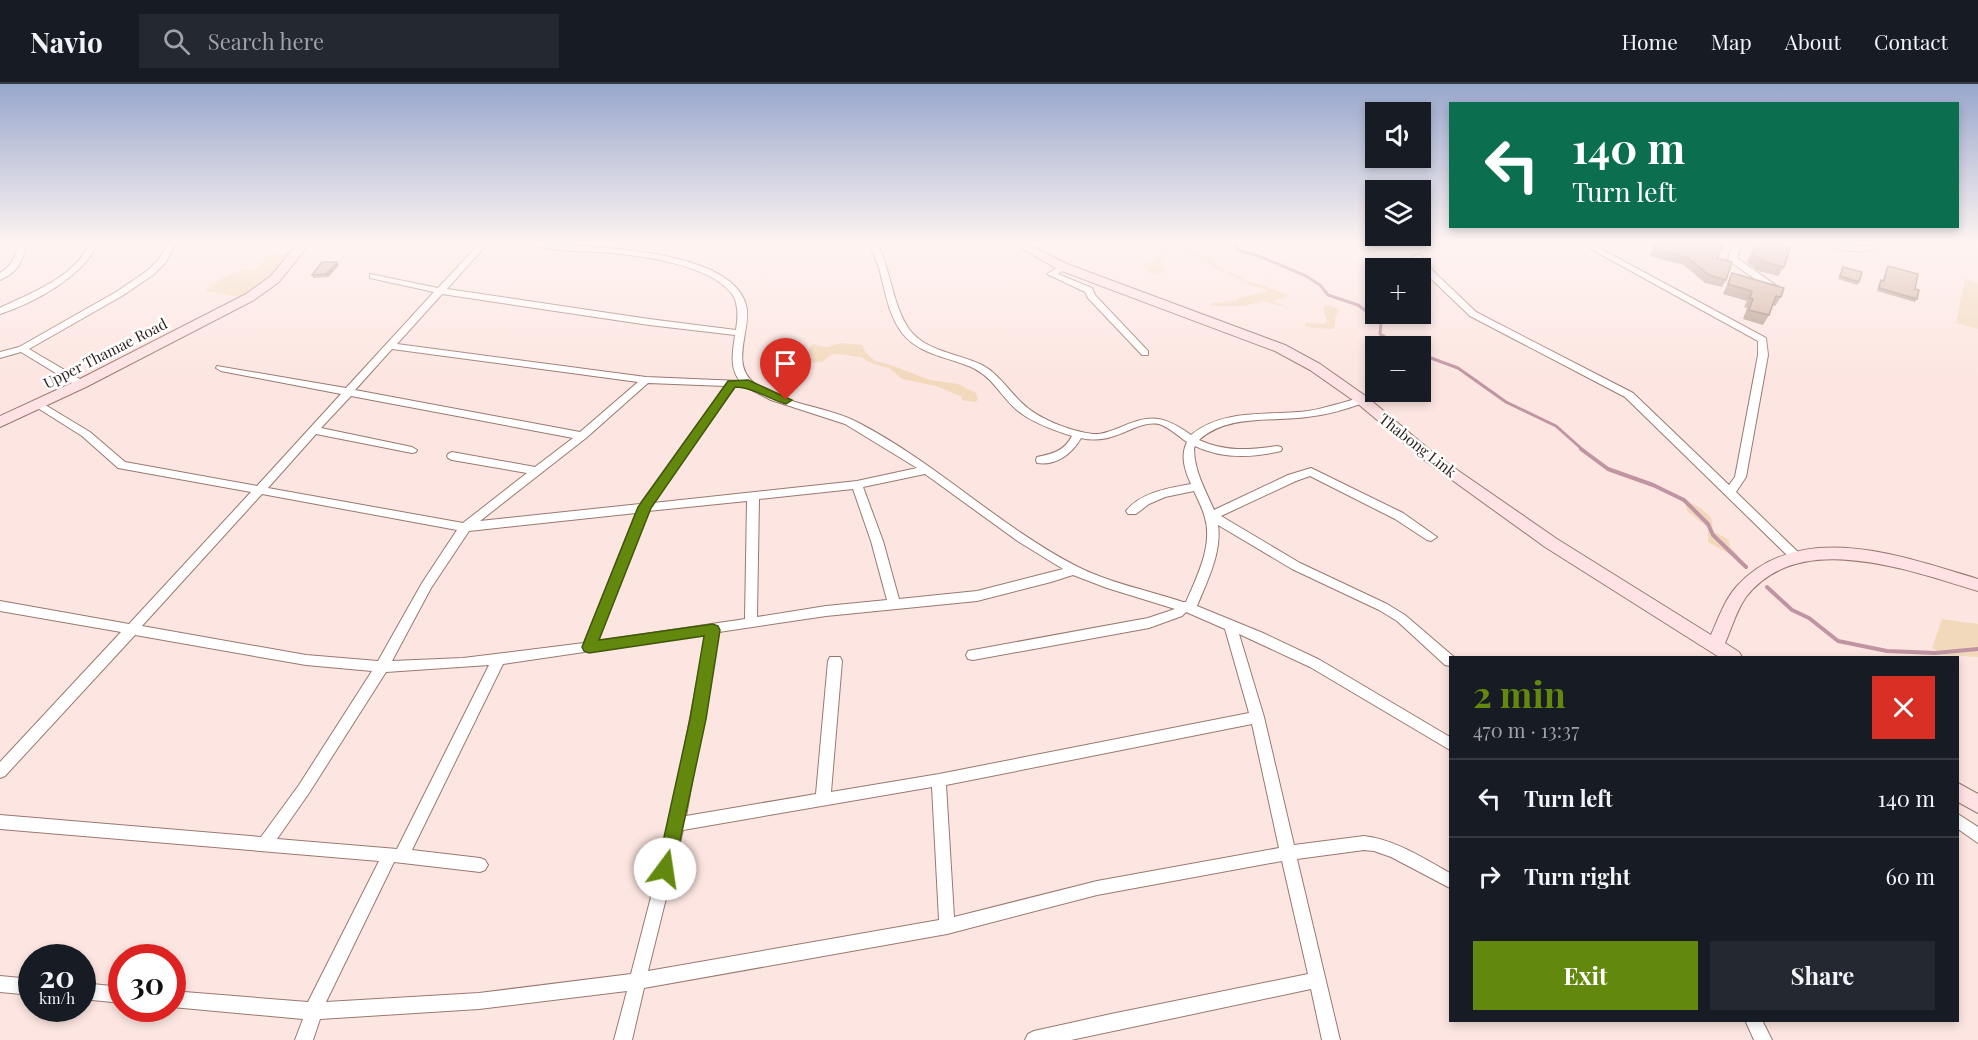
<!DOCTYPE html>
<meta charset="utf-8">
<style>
body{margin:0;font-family:"Playfair Display",serif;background:#242831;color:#f1f3f6;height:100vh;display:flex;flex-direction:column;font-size:22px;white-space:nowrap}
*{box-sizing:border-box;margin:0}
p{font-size:20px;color:#9ea1a6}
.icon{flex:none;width:33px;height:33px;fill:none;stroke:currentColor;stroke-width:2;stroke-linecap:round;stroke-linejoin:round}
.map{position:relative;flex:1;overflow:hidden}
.drawer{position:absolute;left:1449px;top:572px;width:510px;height:366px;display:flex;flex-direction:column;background:#171b24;border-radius:0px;box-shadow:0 3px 9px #0003}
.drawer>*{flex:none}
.guide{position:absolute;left:1449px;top:18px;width:510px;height:126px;border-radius:0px;box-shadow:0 3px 9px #0003;background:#0b6e4f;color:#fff;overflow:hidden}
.tools{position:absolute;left:1365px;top:18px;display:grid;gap:12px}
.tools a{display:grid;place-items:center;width:66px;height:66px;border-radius:0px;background:#171b24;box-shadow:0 3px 9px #0003;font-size:30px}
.speed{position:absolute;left:18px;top:860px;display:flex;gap:12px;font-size:30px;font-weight:700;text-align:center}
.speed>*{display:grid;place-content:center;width:78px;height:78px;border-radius:50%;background:#171b24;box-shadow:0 3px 9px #0003;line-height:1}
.speed small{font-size:15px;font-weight:400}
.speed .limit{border:9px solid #d22;background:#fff;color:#111}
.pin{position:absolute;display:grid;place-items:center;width:51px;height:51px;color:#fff;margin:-62px -26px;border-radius:50% 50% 50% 0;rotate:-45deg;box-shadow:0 0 6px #0007}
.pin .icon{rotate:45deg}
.me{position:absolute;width:66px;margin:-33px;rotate:14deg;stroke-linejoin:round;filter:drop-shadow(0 0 4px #0008)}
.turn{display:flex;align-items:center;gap:21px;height:126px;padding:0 24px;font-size:27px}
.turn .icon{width:78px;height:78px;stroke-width:2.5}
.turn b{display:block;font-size:42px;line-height:51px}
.round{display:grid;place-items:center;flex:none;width:63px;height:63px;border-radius:0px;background:#242831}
.overview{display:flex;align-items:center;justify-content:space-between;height:102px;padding:0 24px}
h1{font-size:36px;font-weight:700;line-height:45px;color:#63880e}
.action{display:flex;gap:12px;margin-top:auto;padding:12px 24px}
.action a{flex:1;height:69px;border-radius:0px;background:#63880e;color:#fff;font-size:24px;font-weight:700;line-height:69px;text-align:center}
.action a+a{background:#242831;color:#f1f3f6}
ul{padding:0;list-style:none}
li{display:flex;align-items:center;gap:18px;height:78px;padding:0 24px;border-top:2px solid #363941}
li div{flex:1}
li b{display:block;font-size:22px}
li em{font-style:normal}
header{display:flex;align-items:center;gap:36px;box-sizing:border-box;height:84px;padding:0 30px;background:#171b24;border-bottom:2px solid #363941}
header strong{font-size:28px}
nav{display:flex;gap:33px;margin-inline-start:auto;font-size:21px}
.search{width:420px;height:54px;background:#242831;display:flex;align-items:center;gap:15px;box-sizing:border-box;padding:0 21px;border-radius:0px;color:#9ea1a6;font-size:22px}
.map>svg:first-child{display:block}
.green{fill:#f2d9bc}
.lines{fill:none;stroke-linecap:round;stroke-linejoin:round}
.stream-far1{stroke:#c094a3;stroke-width:3}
.stream{stroke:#c094a3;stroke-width:4}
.street-casing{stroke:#9a7870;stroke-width:2}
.secondary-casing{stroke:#9a7870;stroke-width:2}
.street{fill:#fff;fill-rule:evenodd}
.secondary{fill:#fee2e4;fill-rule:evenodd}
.wall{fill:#b19687}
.shaded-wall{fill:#907a6e}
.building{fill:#ceaf9d;stroke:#907a6e;stroke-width:1.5}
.route{fill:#63880e;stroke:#405809;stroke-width:1.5}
.labels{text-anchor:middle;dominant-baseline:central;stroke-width:5;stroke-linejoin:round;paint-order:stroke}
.street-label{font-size:15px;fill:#2c1f1b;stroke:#fff}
</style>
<header>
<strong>Navio</strong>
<div class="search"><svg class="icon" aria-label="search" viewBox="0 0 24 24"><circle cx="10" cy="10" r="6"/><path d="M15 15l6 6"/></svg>Search here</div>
<nav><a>Home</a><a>Map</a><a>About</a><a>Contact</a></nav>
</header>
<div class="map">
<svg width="1978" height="956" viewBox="0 0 1978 956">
<rect width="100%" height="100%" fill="#fde6e1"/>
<path class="green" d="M1127,159L1183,163L1207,173L1225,187L1236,190L1247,198L1259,200L1287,211L1286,214L1272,216L1289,224L1263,217L1244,222H1210L1211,219L1236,217L1238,214L1267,208L1265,205C1249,202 1235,193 1221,187C1207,180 1165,148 1162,182L1166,186L1163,189C1155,190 1149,189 1143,183V180L1152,179L1160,167C1139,153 1122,172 1106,168L1125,162Z
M290,169L279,186L244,214L205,207L219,196L234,189L257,184L271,170Z
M1965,195L1978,199V245L1956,239Z
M1326,221L1340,225L1335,235V242L1332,245L1306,243L1305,239L1324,240L1327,237L1323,225Z
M841,259L862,261L866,269L875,277L888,280L930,296L958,300L976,309L978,316L975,318L962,316V313L936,302L902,295L889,284L873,280L861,273L837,270L831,271L822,278L812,279L805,273L812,260L827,263Z
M1685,418C1693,418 1710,429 1712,437C1713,441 1712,444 1713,447L1729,456L1730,463L1737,470L1738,475L1708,458V444L1687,427Z
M1942,535L1978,540V573L1943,571L1932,564Z"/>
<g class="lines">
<path class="stream-far1" d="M1232,159L1240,167L1259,172L1306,192L1320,201L1328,211L1358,221L1381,238L1380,250L1400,262
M1420,270L1458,284L1506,318L1556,342L1583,366"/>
<path class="stream" d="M1581,365L1608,385L1653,401L1684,416L1708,440L1713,451L1746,483
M1767,503L1792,526L1809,534L1838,557L1887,567L1935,569L1978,565"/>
<g class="street-casing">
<path id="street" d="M18,159H26C24,177 17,189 0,196V189C12,181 16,173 18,159Z
M90,159H98C84,192 34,219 0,230V224C32,208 74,194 90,159Z
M168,159H176L166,178L153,191L122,212L29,265L85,298V302H77L21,268L0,274V268L19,263L116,208L147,187L159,175Z
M480,159H488L447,205L649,235L736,246C738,234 739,220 732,210C709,179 633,170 597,168C581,167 547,168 534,159C549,158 564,160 579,162C621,165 740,171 747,226C749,250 731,281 754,299C782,321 828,322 859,339C936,379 999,442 1076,482C1109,499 1147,506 1183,518H1186C1197,493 1213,461 1205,434C1203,425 1198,416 1194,407L1165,413L1149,420L1136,430H1128L1126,427C1141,408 1169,404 1191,400C1185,387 1180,372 1187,358C1178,352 1169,343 1159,340C1134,336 1116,362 1081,354C1072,370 1056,382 1037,379L1036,376L1037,373C1053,370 1064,367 1072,352C1053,346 1033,339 1018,327C1002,314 994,295 975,285C951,273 920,272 902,249C888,230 885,206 879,184C876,175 872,167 869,159H877C891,186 892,220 909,245C926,268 958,269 982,281C999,290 1008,306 1022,319C1038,335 1070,347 1093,350C1102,351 1110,347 1119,344C1150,330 1163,331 1191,351C1223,324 1269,332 1308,327C1326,324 1344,318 1362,313L1366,314L1367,316L1366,318C1347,325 1327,331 1307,333C1272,338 1227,330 1199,356C1225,368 1249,366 1277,362L1281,363L1282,365L1281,367C1252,374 1222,375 1195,362L1194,364C1194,387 1205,405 1214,426L1288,391L1311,384L1403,429L1437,453L1431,457L1427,456L1395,435L1310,392L1296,397L1221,432L1300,479L1387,520L1405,531L1454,573H1450V582L1445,581L1397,537L1379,526L1292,485L1218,441C1222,468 1207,498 1197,522L1263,549L1320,576L1450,653V666L1310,583L1239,550L1264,633L1294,761L1364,752C1396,756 1423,774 1450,789V804L1391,773L1374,767L1364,766L1297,775L1340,956H1322L1311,905L1071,956H1025L1028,950L1034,947L1111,930L1308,890L1282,777L1097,811L947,850L644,904L632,956H614L627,907L479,925L320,935L313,956H295L303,935L172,923V907L308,918L379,777L0,745V731L261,753L299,701L372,587L306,581L135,551L5,692L0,694V678L121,548L0,527V517L129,540L251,408L118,384L82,352L33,321L38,318L42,319L90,348L125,378L257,402L341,310L221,287L216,284L217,282L346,304L434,208L370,194V190L438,204ZM442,210L649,241L735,251C733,267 729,284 740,297L646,293L397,260ZM392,265L638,298L580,348L355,306ZM648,299L725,302L640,420L480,437L586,354ZM735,303H746L771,316L845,340L917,384L857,397L653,419ZM351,312L573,354L535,383L452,368L448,370L447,372L448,374L452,376L527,389L463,439L268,404L316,350L412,369L416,368L417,366L412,363L321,344ZM925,390L1019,458L1063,485L977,507L899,515L883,457L863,403ZM853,405L871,457L887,516L826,522L757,533L759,415ZM262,410L457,446L422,499L378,577L306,571L142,542ZM747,417L745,535L598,557L648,427ZM636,429L584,559L463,574L392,577L431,504L469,447ZM1073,491L1107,504L1175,525L1148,534L973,566L968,567L966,571L968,575L973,576L1149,544L1182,532L1186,528L1225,545L1249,629L939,690L831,708L842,577L840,573H830L828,577L816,710L686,732L719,548L826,532L977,517L1051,498ZM706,550L670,740L631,890L479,909L326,918L394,778L480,788L485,786L488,781L485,776L480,774L412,766L503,580ZM489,581L397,765L277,755L309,709L386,588ZM1252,640L1279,764L1097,797L954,833L946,701ZM932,703L939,836L648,887L683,746Z
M1580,159H1590L1766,254L1768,271L1746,393L1736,408L1799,469L1801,472L1799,475H1791L1625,313L1470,232L1424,188L1413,172L1420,170L1430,184L1476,228L1633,309L1729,401L1735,393L1758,271V257Z
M1734,159H1742L1737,174L1781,205V209H1775L1729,177L1728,175Z
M1822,159L1864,162L1889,159C1873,171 1838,169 1822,159Z
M1063,180L1067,183L1058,190L1092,204L1095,211L1148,267V271H1142L1088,214L1085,208L1047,190Z
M1958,730L1978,743V759L1958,745Z
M0,892L32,895V911L0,908Z
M82,899L122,903V919L82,915Z
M1745,936H1762L1772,956H1754Z"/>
</g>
<g class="secondary-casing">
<path id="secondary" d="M298,159H310L279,198L254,216L86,303L0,343V332L76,297L246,210L271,192Z
M1012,159H1026L1067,180L1285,261L1320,280L1367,313L1437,372L1557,455L1711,551C1718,535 1725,515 1737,502C1800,434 1902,472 1978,495V507C1910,487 1799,444 1746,513C1736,527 1732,544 1725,559L1739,568L1742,573H1719L1545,463L1427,378L1357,319L1310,286L1275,267L1059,186Z
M1958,699L1978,710V729L1958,718Z"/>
</g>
<use href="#street" class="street"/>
<use href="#secondary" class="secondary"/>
</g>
<path class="wall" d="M1649,159H1725L1717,174L1726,196L1722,203L1705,199L1684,181L1650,172L1655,160Z
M1756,159H1779L1784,183L1778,192L1758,187L1747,178Z
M339,181L328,193L313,194L312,191Z
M1888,182L1915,205L1917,215L1915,218L1877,207L1879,199L1881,196H1883L1886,185Z
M1843,183L1859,198L1857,201L1838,195Z
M1732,189L1781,213L1775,222L1772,221L1769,231L1763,241L1743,235L1747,224L1744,223L1747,217L1723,210Z"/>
<path class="shaded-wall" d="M337,178L339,181L328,193L326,190Z"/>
<path class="building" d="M1656,159H1725L1717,174L1732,178L1726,196L1709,191L1688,174L1653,164Z
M1756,159H1779L1791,162L1784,183L1764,178L1752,169Z
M322,178H337L326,190L312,191Z
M1888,182L1918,190L1915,205L1919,206L1917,215L1879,204L1881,196L1884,197Z
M1843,183L1862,188L1859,198L1840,192Z
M1732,189L1784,204L1781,213L1776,212L1769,231L1749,226L1753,215L1750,214L1752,207L1728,200Z"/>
<linearGradient id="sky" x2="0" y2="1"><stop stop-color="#98a7cc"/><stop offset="0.54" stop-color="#fef4f2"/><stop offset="1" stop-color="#fef4f2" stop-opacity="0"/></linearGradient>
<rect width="1978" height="293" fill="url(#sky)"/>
<path class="route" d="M748,296L792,316L786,320C769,315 752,303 735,303L651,424L599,556L713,540L718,542L720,546L706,635L674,785L672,791L665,793L659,791L657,785L690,635L704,552L589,569L584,567L582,563L638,423L728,297Z"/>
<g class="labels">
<g class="street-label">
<text transform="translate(105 269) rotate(-27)">Upper Thamae Road</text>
<text transform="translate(1418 361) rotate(38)">Thabong Link</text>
</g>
</g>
</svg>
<div class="tools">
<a><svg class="icon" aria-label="sound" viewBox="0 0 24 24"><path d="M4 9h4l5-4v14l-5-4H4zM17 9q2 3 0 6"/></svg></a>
<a><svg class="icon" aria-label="layers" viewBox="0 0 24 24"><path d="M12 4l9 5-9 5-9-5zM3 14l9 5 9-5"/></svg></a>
<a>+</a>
<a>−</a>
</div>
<div class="speed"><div>20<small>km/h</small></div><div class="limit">30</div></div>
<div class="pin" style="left:786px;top:316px;background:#d93025"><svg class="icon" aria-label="arrive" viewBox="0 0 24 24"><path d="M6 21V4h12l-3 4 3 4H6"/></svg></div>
<svg class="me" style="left:665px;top:785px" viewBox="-20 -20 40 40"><circle r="19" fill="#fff"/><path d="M0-13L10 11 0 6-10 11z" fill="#63880e"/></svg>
<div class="guide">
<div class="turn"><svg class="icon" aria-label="left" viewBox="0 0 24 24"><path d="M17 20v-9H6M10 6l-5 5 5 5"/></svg><div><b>140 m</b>Turn left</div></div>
</div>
<section class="drawer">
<div class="overview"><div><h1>2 min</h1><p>470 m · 13:37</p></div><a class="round" style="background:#d93025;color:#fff"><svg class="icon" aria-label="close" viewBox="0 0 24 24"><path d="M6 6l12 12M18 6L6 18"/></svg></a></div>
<ul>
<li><svg class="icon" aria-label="left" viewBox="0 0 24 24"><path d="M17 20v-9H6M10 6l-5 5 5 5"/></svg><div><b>Turn left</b></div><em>140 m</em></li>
<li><svg class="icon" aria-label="right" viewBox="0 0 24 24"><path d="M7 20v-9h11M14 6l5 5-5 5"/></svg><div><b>Turn right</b></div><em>60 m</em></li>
</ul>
<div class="action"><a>Exit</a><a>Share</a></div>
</section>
</div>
